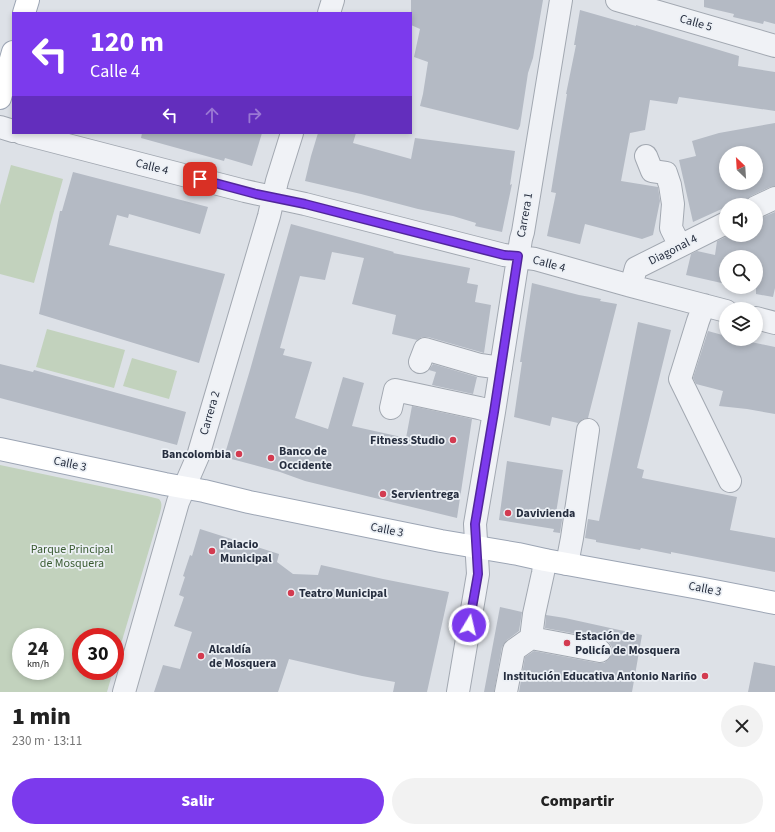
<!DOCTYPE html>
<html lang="es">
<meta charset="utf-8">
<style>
body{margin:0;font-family:"Source Sans 3",sans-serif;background:#f2f2f2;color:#222;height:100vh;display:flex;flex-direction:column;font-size:15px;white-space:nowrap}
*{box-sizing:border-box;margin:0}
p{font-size:13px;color:#767676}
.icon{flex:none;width:22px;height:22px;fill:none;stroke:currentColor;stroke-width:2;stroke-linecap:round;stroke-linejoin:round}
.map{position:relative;height:692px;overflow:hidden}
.drawer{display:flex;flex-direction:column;background:#fff;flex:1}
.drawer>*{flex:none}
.banner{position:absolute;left:12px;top:12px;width:400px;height:122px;border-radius:0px;box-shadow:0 2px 6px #0003;background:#7c3aed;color:#fff;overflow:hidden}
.needle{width:26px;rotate:335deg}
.tools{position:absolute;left:719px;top:146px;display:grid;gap:8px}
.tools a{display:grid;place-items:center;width:44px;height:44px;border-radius:50%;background:#fff;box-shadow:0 2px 6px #0003;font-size:20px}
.speed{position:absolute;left:12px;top:628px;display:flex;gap:8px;font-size:20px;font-weight:700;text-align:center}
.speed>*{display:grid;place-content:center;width:52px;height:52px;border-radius:50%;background:#fff;box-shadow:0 2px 6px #0003;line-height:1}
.speed small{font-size:10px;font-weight:400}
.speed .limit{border:6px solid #d22;background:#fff;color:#111}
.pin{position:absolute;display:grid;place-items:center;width:34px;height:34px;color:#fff;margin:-17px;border-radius:8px;box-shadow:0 2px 6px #0006}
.me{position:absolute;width:44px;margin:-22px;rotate:9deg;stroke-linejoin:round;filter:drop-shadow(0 0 3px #0008)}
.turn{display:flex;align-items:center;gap:14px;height:84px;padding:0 12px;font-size:18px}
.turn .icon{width:52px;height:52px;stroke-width:2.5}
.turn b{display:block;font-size:28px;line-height:34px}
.lanes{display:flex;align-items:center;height:38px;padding:0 12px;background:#0003;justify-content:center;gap:20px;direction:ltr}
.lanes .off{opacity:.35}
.round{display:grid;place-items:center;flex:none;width:42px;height:42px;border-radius:21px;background:#f2f2f2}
.summary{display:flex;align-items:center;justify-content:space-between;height:68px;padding:0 12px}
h1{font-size:24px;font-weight:800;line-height:30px}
.action{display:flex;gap:8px;margin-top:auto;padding:8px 12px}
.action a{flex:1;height:46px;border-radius:24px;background:#7c3aed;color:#fff;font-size:16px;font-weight:800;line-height:46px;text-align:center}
.action a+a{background:#f2f2f2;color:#222}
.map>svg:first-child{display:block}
.green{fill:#c2d2bd;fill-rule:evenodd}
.building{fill:#b4bac4;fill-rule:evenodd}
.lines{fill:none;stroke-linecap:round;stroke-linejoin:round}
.minor-casing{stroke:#a2a8b1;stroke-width:24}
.major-casing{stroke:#9ca5b4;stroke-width:24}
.minor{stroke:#f0f2f6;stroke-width:22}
.major{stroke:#fff;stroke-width:22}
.route-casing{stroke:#51269a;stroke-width:10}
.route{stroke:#7c3aed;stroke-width:7}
.poi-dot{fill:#d33b50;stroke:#ecf0f5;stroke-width:1.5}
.labels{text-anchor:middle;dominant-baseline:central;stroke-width:3.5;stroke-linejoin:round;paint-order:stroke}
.street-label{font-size:12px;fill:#262e3f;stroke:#ecf0f5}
.poi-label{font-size:12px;font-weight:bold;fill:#262e3f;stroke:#ecf0f5;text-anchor:start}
.park-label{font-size:12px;fill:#3a5b32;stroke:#ecf0f5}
</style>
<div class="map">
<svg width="775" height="692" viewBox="0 0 775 692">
<rect width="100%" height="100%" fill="#dde1e7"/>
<path class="green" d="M11,165L63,179L34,283L0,274V205Z
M47,329L125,350L114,388L36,367Z
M132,358L177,371L169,399L123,386Z
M0,465L147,496L159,499C163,503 161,508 160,513L115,664V637H81V671H113L107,692H0ZM21,637H55V671H21Z"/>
<path class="building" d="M411,0H543L533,58L528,73L520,126L518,130L420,106L423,94L428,62L414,57L420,29L411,25Z
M704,0H775V24L764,21L763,24L733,17L734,14L704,7Z
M580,10L636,26V25L739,56L738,66L775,72V111L679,97L677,104L650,100L645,130L630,133L621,181L658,187L660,201L653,235L642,239L585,224L580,244L547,236L556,193L551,192L567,94H566L576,45H574Z
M775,123V186L770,187L751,196L746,200L744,205H726V207L693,222L679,160L696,156L692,141L719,133ZM726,153H756V183H726Z
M142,133H262L252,166L225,158L224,161L141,138Z
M318,133H356L353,143L411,159L415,138L515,151L510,185L512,184L502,232L475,226L476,223L453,216L418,209L361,194L305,181L311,156Z
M73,172L208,207L200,234L129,214L128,218L117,215L109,245L225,274L199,363L39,314L60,211H62Z
M775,212V288L773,297L756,294V257H723L726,258V284L686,275L691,254L697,251L715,255L717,241L730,235H756V219L761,218Z
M291,224L394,252L393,253L470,268L467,283L478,285L475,302L491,305L484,353L428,337H422L417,340L392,334L396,315L352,304L364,258L332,252L325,280L300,276L280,348L285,349L283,355L312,362L295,418L328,429L343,377L364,383L352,426L406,438L412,406L472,419L457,518L305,481L280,472L224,457L250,370Z
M532,283L579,295L601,299L600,301L617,304L588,418L583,419L578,423L552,417L550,426L514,417L522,362H520Z
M638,322L671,330L637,468L644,470L642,478L737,497L730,530L775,538V572L671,552V554L641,548L640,550L596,542V540L585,538L588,519L599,521Z
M708,331L726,336V339H737L775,347V414L747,409L719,406L723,391L696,384L693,378Z
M0,364L33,372L34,370L186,412L177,445L0,398Z
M433,364L477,377L473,394L432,385L436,372L429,370Z
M507,461L563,470L556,513L563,514L560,533L553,532L554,529L499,520Z
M200,529L279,554L277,562L293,574L318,575L321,565L383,579L449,592L427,692H393L395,682L362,676L289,659L278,692H154L163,665L180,669L192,632L174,626L184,597L179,595L185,577L183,576L190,555L192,556Z
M500,607L522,612L519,631L507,640L502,647L494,692H484Z
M546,615L565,618L642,635L632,692H519L525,657L534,651L598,663H604L609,659L612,654V647L608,641L603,639L545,628Z
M754,662L775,666V692H748Z"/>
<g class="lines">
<g class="minor-casing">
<path id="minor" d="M617,0L775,46
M329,13L333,0
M0,127L13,131
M21,133L245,191L305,204L504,255L535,259L631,286L726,311
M646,156L652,171L666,173L670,185L673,204L671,228L680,246
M756,207L775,198
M631,286L636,268L726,223
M704,305L698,321L680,379L730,481
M756,318L775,323
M420,362L425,349L480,365L501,368
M391,408L395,390L479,408L494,412
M567,564L572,538L588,430
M531,638L600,651
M124,692L178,502L198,456L269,216L277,181L292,133
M458,692L478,574L475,524L494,412L521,239L523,232L561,0
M506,692L514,650L531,638L534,614L543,573L545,560"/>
</g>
<g class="major-casing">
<path id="major" d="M24,13L28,0
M0,98L13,52
M0,449L165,484L204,491L249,502L441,541L518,554L545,560L699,588L775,603"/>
</g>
<use href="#minor" class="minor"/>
<use href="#major" class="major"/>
</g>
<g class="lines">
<g class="route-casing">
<path id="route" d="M200,179L256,194L305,204L504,255L518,256L494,412L475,524L478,574L469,625"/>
</g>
<use href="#route" class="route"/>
</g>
<g class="poi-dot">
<circle cx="453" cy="440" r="4"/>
<circle cx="239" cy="454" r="4"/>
<circle cx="271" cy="458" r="4"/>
<circle cx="383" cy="494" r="4"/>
<circle cx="508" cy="513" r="4"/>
<circle cx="212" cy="551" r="4"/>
<circle cx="291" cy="593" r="4"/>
<circle cx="567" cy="643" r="4"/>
<circle cx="201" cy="656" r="4"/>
<circle cx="705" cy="676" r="4"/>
</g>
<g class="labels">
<g class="street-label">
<text transform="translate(696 23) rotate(16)">Calle 5</text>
<text transform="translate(152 167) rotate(14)">Calle 4</text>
<text transform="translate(525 215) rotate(-80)">Carrera 1</text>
<text transform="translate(673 250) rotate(-27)">Diagonal 4</text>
<text transform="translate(549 264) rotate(15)">Calle 4</text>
<text transform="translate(210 413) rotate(-74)">Carrera 2</text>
<text transform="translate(70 464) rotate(12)">Calle 3</text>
<text transform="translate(387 530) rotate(11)">Calle 3</text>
<text transform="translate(705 589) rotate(11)">Calle 3</text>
</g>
<g class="poi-label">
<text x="445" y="440" text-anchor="end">Fitness Studio</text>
<text x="279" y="451">Banco de<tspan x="279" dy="14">Occidente</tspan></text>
<text x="231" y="454" text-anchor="end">Bancolombia</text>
<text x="391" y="494">Servientrega</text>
<text x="516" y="513">Davivienda</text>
<text x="220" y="544">Palacio<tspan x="220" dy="14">Municipal</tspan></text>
<text x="299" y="593">Teatro Municipal</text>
<text x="575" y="636">Estación de<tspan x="575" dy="14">Policía de Mosquera</tspan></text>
<text x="209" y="649">Alcaldía<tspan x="209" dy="14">de Mosquera</tspan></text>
<text x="697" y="676" text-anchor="end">Institución Educativa Antonio Nariño</text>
</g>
<g class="park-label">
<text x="72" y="549">Parque Principal<tspan x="72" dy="14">de Mosquera</tspan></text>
</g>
</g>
</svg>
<div class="tools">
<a><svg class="needle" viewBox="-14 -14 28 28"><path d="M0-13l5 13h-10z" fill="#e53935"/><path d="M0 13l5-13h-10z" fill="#767676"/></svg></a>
<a><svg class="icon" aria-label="sound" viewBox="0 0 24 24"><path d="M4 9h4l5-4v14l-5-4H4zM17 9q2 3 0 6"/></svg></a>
<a><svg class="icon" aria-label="search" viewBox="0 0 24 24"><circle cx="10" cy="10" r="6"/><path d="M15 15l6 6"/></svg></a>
<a><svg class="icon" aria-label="layers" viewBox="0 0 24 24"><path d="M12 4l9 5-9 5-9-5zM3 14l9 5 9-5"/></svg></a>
</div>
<div class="speed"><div>24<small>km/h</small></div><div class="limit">30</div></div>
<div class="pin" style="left:200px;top:179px;background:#d93025"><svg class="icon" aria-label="arrive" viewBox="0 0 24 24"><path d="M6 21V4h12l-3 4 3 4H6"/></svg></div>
<svg class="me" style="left:469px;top:625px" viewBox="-20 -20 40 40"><circle r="17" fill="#7c3aed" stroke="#fff" stroke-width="3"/><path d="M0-11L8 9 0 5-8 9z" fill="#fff"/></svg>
<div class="banner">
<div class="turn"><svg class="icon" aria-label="left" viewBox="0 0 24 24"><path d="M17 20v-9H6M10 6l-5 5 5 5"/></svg><div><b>120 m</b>Calle 4</div></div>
<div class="lanes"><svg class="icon" aria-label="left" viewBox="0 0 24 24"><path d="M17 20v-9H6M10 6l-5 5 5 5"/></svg><svg class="icon off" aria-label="ahead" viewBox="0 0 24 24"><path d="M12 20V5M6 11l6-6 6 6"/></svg><svg class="icon off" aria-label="right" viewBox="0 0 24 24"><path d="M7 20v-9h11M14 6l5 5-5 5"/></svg></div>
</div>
</div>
<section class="drawer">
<div class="summary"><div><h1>1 min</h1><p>230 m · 13:11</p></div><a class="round"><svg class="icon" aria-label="close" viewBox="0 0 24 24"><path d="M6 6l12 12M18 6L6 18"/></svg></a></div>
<div class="action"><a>Salir</a><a>Compartir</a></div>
</section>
